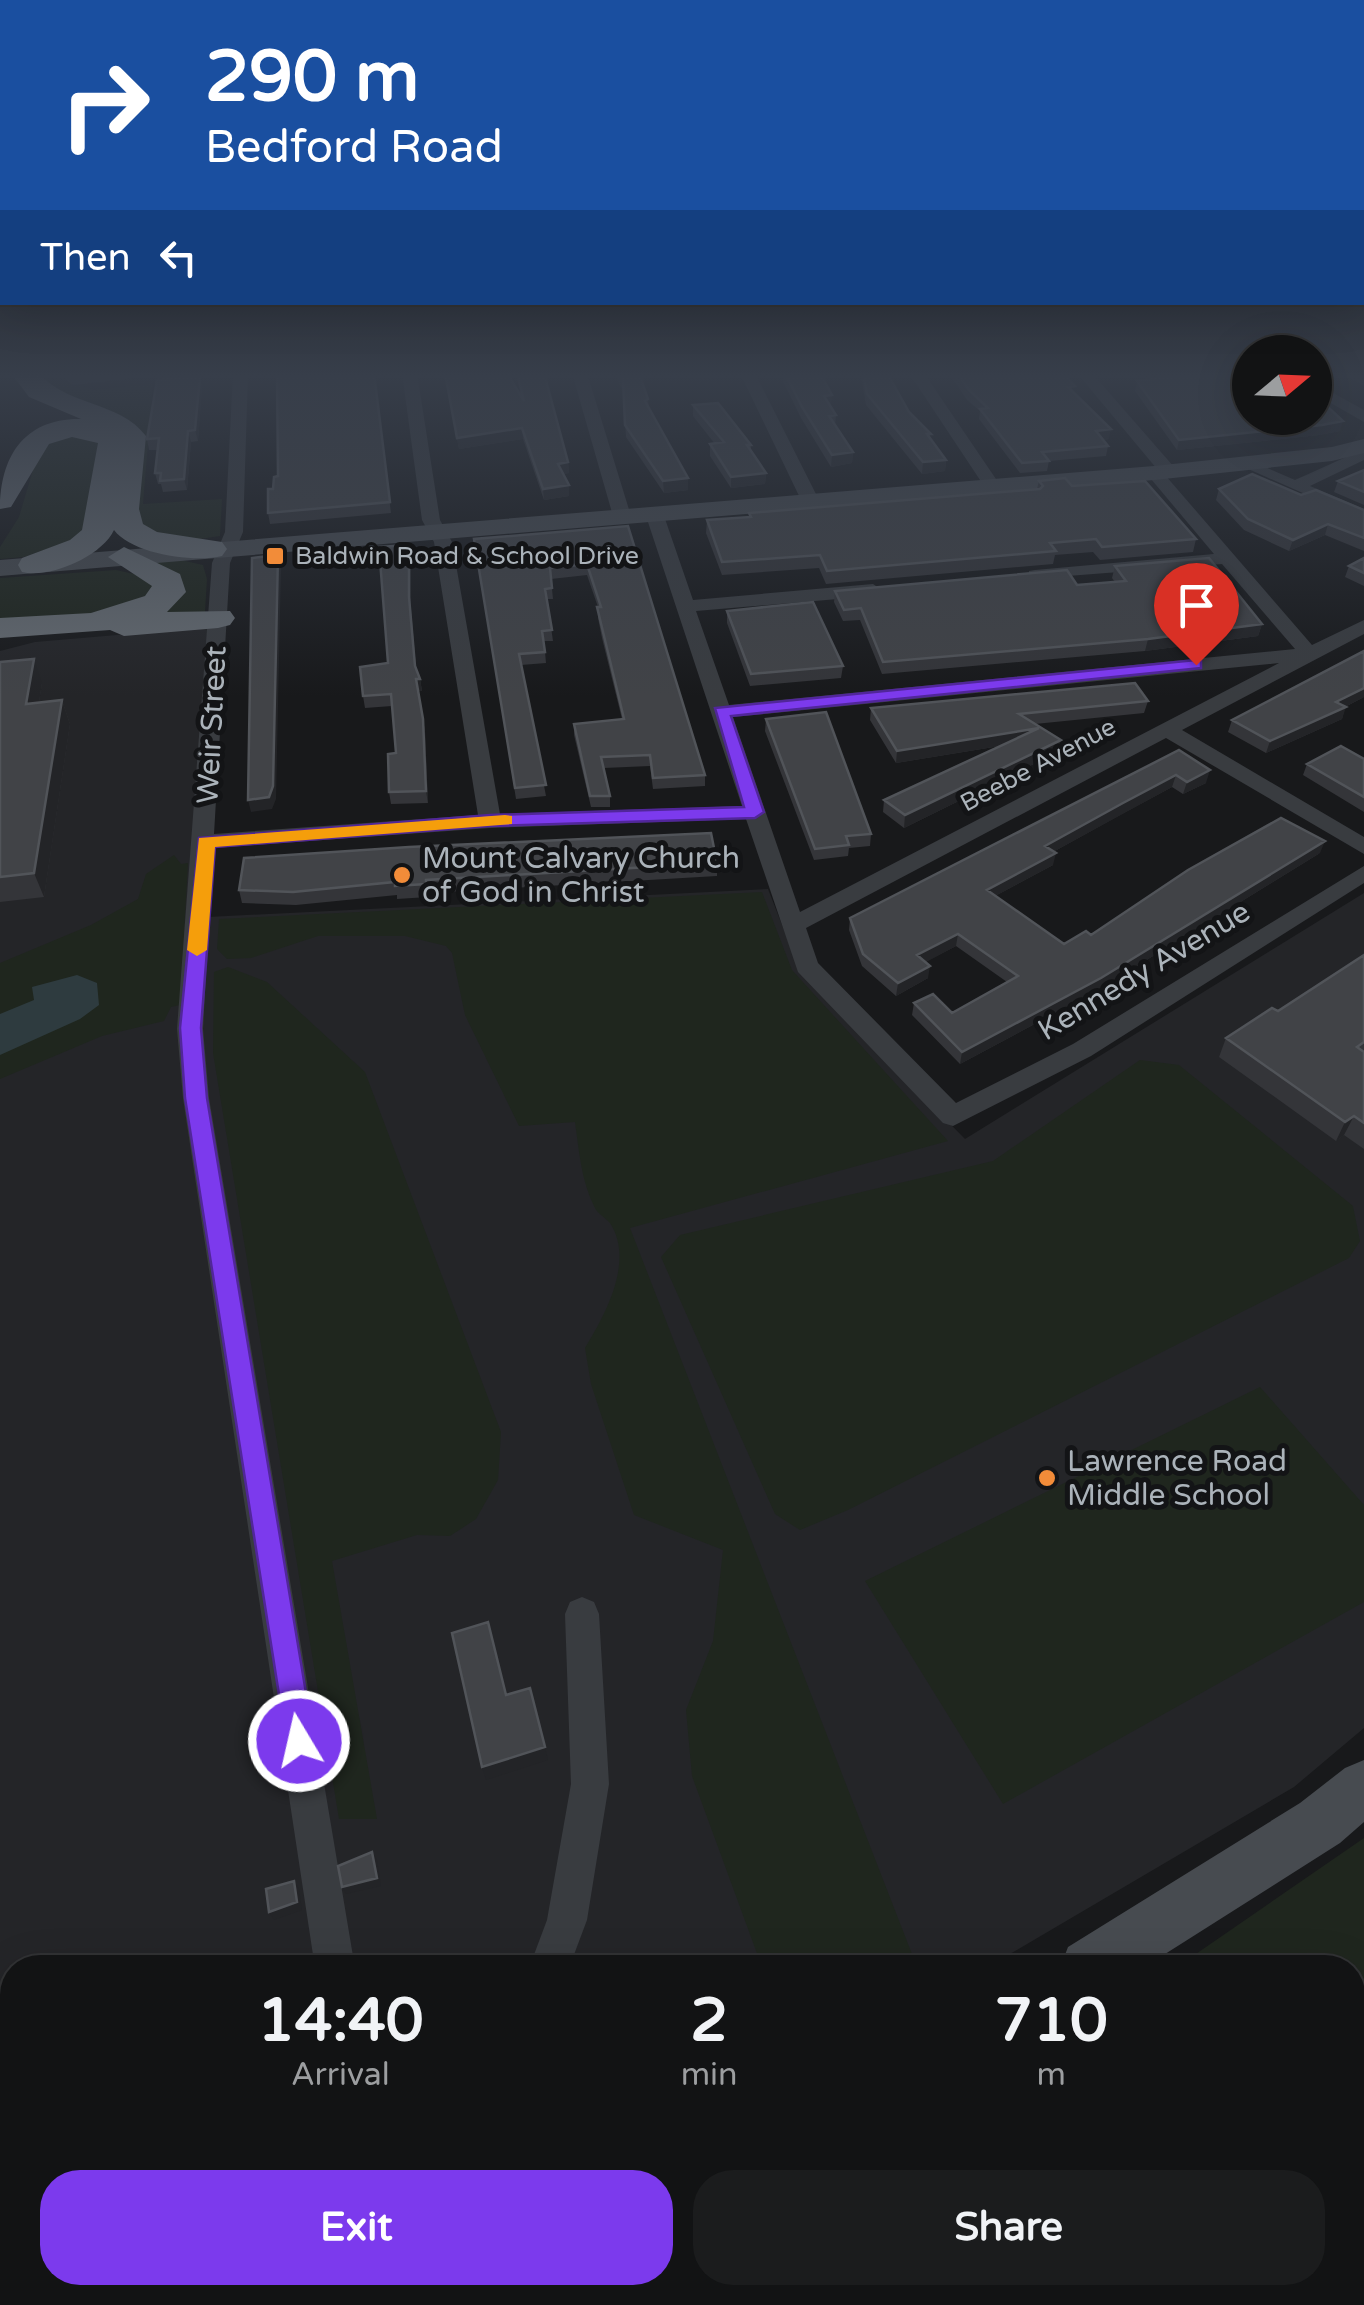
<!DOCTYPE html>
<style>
body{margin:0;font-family:"Varela Round",sans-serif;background:#1b1c1d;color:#f1f3f6;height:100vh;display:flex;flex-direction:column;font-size:38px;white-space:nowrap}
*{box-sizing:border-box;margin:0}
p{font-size:32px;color:#9c9ea0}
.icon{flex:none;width:55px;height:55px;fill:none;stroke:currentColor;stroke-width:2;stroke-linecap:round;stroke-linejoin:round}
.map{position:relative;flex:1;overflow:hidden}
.details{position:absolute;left:0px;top:1955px;width:1365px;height:350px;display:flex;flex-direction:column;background:#121314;border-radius:40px 40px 0 0;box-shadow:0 10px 40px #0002,0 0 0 2px #313234}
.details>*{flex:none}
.guide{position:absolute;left:0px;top:0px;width:1365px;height:305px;box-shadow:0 10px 40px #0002,0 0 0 2px #313234;background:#1a4fa0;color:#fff;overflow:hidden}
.needle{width:65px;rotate:71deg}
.controls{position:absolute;left:1232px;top:335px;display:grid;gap:20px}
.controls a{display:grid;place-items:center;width:100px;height:100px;border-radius:50%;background:#121314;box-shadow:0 10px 40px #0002,0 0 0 2px #313234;font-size:50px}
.pin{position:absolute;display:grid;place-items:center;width:85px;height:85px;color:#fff;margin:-102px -42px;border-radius:50% 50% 50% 0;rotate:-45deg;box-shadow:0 0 10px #0007}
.pin .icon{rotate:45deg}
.me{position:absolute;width:110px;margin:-55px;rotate:351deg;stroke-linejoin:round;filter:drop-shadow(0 0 8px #0008)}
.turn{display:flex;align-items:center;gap:35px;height:210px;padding:0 40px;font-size:45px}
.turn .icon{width:130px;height:130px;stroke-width:2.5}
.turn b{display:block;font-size:70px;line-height:85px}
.then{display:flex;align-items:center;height:95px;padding:0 40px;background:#0003;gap:20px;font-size:38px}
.eta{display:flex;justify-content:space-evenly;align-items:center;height:170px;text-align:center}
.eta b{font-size:60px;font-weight:700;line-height:70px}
.cta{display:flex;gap:20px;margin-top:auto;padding:20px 40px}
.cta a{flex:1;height:115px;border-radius:40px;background:#7c3aed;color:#fff;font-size:40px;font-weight:700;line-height:115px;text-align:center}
.cta a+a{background:#1b1c1d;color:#f1f3f6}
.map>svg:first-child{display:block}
.built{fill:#242528}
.green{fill:#1f261e}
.water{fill:#2e3b3f}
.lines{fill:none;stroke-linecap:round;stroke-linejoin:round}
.street{fill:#393c40;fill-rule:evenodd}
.secondary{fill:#474b50;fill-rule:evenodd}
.highway{fill:#656b71;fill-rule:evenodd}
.wall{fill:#343539}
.shaded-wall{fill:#232427}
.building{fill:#414347;stroke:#515459;stroke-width:2.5}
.route{fill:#7c3aed;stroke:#51269a;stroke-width:2.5}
.slow{fill:#f59e0b}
.poi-dot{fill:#f28c39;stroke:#131416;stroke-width:4}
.labels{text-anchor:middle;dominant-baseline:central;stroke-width:10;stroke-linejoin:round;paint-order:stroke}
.far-poi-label{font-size:25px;fill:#abb3ba;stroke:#131416;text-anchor:start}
.far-street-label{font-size:25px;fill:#abb3ba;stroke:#131416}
.street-label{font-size:30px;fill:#abb3ba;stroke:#131416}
.poi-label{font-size:30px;fill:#abb3ba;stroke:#131416;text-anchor:start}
</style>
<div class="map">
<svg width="1364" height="2305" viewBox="0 0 1364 2305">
<rect width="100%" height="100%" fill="#18191b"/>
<path class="built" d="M222,626L208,917L768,889L800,971L965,1139L1364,893V1728L1294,1787L988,1967L12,1968V2292L135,2293L101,2305H0V651L35,642Z"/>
<path class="green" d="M30,373H67L66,382L94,390L153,384L143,504L222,499L220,536L180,542L136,530L138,440L53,394Z
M72,433L105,441L91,534L24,557L0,559V547L19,517L41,443Z
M181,560L203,565L207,579L205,612L149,616L160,567L156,562Z
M116,570L157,579L144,608L0,624V578Z
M174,855L181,864L188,863L180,1005L171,1007L164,1021L102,1036L0,1079V963L91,925L138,899L146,874Z
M762,892L792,970L948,1141L630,1228L917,1967H762L692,1776L686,1710L713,1641L723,1550L634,1515L591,1384L585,1348C605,1315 635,1261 610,1223C605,1217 597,1214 594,1206C581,1180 579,1150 575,1122L519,1126L465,1015L452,953L446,946L405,936H318L251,958L227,959L217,949L219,919Z
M228,967L267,982L365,1072L501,1432L498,1480L476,1519L450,1536L417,1535L332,1561L377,1819H339L213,1053L214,972Z
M1140,1060L1179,1065L1353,1206L1360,1241L1349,1258L848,1510L800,1530L775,1514L661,1257L680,1235L993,1161Z
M1260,1387L1364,1505V1602L1003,1804L865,1581Z
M1364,1838V2305H496L528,2292H1352V1968L1177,1967Z"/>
<path class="water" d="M77,975L97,983L99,1005L80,1019L0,1055V1014L34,1000L32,987Z"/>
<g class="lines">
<path class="street" d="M67,373L82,375L177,373L74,385L66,380Z
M233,373H248L243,532L230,563L214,834L478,815L434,542L422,520L402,373H417L440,520L452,542L500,814L742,806L645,513L654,508L663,513L693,600L873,584L882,590L873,596L696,611L729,705L1295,649L1222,564L1029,579V571L1035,570L1214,554L1146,473L1157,469L1077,373H1092L1174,467V475H1165L1312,645L1364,620V634L1182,730L1364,837V854L1166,738L806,928L818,963L956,1103L1073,1044L1364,866V883L1091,1056L953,1126L943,1123L798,972L746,819L490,828L213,848L203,1029L209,1098L355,1968H315L183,1098L177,1029L212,563L225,532ZM1279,663L800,912L733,717Z
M572,373H587L631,516L628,520L613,516Z
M740,373H755L819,500L816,504L801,500Z
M909,373H924L1000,485L998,489H986Z
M1315,383L1364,410V422L1315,394Z
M1364,449V460L1310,486L1364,509V520L1237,464L1251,461L1295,480Z
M582,1597L594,1602L599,1614L609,1784L587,1920L569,1968H529L547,1920L571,1784L565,1614L570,1602Z"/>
<path class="secondary" d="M1364,439V453L1332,461L1154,480L0,576V560L1154,466L1332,447Z
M1364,1760V1822L1340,1843L1143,1968H1060L1068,1947L1300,1803L1345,1768Z
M285,2292H380L375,2305H280Z"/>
<path class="highway" d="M11,373H39C66,406 120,401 146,436L139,509L143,524L157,532L222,542L227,549L222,556C194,563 132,554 114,530C102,556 50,579 22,572L18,565L22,558L70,540L82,530L98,443L72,437L49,444L11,507L0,509C0,457 24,418 81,419L29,397Z
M124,547L180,574L186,592L167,612L230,611L235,618L230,625L218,628L124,636L110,630L0,638V618L91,613L145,596L152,586L108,557Z"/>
</g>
<path class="wall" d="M374,373L391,513L270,524L268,513L278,476Z
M445,373L521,396L516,373H544L568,462L569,473L563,474L569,496L544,500L523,439L459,449Z
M614,373H639L648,399L649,407L688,490L664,493L626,437L623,391Z
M779,373H820L831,406H830L836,415L835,425L853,452L852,463L831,467L801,418Z
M857,373H887L909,412L946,460L945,471L922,474L866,405L861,376Z
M949,373H1063L1074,392L1109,439L1103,440L1108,446L1106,456L1049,461L1047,471L1020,473L979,419L980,411L967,400Z
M1343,373H1364V386Z
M1137,381L1340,431L1319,435L1177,450L1135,391Z
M202,387L198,441L191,442L187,490L163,492L161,484H158L155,473L158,450H149L147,439Z
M693,405L751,445V451L766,473L765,484L731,488L710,456V444H715L693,416Z
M1364,470V505L1334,492L1338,481Z
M1039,481L1072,486L1196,539L1193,552L1100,560L1093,552L1055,555L1053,564L826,584L819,568L722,575L706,533L707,520L749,517V513L1037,489Z
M1219,489L1301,495L1364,510V551L1325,535L1289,551L1244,530L1216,500Z
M628,526L705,775V786L653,789L650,766L604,768L610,796V807H591L574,735V724L622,719L602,638L598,618V607L587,575L551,579L553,599H547L553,641H544L546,663L521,665L546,796L516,799L476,549Z
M409,545L411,556V609L416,668L420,679L422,691H418L425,731L428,803L391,804L389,792L396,753L392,706L365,708L363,696L388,663Z
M1364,558V586L1345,577L1349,566Z
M1115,566L1262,624L1258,636L1145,651L882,674L860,620L843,621L834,602L835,591L1077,585L1115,582L1112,578Z
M727,611L843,666L841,678L750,686L727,623Z
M0,662L42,683L39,702L62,700L70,724L44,897L0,902Z
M1364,697L1345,707L1342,719L1266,753L1228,732L1232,720Z
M1148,701L1144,713L1035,724L1058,752L904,828L883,812L884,800L1000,746L896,763L870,720L871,708Z
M766,719L871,834L870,846L849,848L848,856L814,860L765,731Z
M1179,750L1206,783L1183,794L1172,787L1120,815L1053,852V865L995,896L1064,944L1320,853L1098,990L960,1064L912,1015L914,1003L952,1013L1007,982L956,946L925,962L928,978L896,996L862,966L849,930L850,918Z
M1364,759V812L1303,775L1307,764Z
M717,863V876L428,893V897L397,899V895L296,905L242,903L239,890Z
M1364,955V1149L1344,1135L1336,1141L1219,1057L1226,1038L1278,1011Z"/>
<path class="shaded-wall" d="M690,373H716V379L690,381Z
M200,377L202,387L198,441L195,430Z
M832,395L831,406L823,408L824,396Z
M1343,421L1340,431L1319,435L1177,450L1179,440Z
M522,428L523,439L459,449L457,438Z
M1111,429L1109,439L1094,441L1096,431Z
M188,431L191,442L187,490L184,479Z
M853,452L852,463L831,467L832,455Z
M946,460L945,471L922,474L923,462Z
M568,462L569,473L559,475L558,464Z
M766,473L765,484L731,488V477Z
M688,478V490L664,493L663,481Z
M569,485V496L544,500L543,489Z
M1328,524L1325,535L1289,551L1293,540Z
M409,545L411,556V609L409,597Z
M278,555L281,567L276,799L272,809L251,812L248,800Z
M1262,624L1258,636L1145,651L1148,639Z
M34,659L42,683L35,728L26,704Z
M416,679H420L422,691H417Z
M1364,688V697L1331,714L1336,702Z
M62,700L70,724L44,897L34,873Z
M1346,707L1342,719L1266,753L1270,741Z
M423,719L425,731L428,803L426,791Z
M1039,728L1036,740L896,763L897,751Z
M1061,740L1058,752L904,828L905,815Z
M1210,770L1206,783L1183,794L1187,782Z
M1176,775L1172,787L1042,858L1045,846Z
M1325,841L1320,853L1098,990L960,1064L962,1052Z
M1056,853L1053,865L984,902L987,890Z
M958,934L956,946L915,968L917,955Z
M930,966L928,978L896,996L898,983Z
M1354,1116L1344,1135L1336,1141L1345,1122Z
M545,1747L548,1760L486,1780L482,1767Z
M372,1852L377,1860L381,1886L346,1894L342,1887Z
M294,1881L299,1889L302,1910L274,1920L269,1912Z"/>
<path class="building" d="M277,373H374L390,502L268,513V489H273L274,477L278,476Z
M445,373H507L524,401L517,373H544L568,462L558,464L569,485L543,489L522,428L457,438Z
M619,373H639L648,399L645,401L688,478L663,481L625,425L623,380Z
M785,373H820L832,395L824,396L836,415L829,416L853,452L832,455L802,407Z
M863,373H887L909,412L931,434H927L946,460L923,462L867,394Z
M957,373H1063L1075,386L1068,387L1111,429L1096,431L1108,446L1042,452L1049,461L1022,463L980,409L988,408L969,390Z
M1209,373H1250V418H1315V395L1343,421L1322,425L1179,440L1137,381Z
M200,377L195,430L188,431L184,479L160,481L161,473H155L159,438L147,439L157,380Z
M718,403L751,445H747L766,473L731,477L710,444L724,442L693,405Z
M1364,470V492L1338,481Z
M1252,474L1301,495L1316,490L1364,510V538L1328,524L1293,540L1248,519L1219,489Z
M1065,478L1072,486L1145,481L1196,539L1102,547L1096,539L1050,543L1056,551L827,571L820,555L722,562L707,520L751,517L749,513L1040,489L1043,486L1039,481Z
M628,526L705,775L653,778L650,755L601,757L610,796H590L574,724L624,719L597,607H601L587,564L550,568L552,588L545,589L552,630L542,631L545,652L519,654L546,785L515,788L474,539Z
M409,545V597L415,666L420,679H416L423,719L426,791L389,792L388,754L396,753L391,694L363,696L360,667L388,663L379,547Z
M278,555L273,786L269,797L248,800L252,558Z
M1209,558L1262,624L1148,639L883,662L861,608L844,610L835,591L1067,570L1077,585L1126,581L1115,566Z
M1364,558V573L1349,566Z
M813,602L843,666L751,674L727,611Z
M1364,651V688L1336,702L1346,707L1270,741L1232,720Z
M34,659L26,704L62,700L34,873L0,877V662Z
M1135,683L1148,701L1019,714L1061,740L905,815L884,800L1039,728L897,751L871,708Z
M826,712L871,834L846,836L849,845L815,849L766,719Z
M1341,746L1364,759V797L1307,764Z
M1179,750L1210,770L1187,782L1176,775L1123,803L1045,846L1056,853L987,890L1064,944L1086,931L1091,935L1188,870L1281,818L1325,841L1101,978L962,1052L914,1003L933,994L952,1013L1018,976L958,934L917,955L930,966L898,983L863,954L850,918Z
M711,833L717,863L426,880V884L395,886V882L293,892L239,890L244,858L409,847Z
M1364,955V1042L1357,1047L1364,1052V1123L1354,1116L1345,1122L1226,1038L1272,1008L1278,1011Z
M488,1622L506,1695L530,1688L545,1747L482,1767L452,1633Z
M372,1852L377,1878L342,1887L338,1866Z
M294,1881L297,1902L269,1912L266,1889Z"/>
<linearGradient id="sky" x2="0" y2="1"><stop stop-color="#0d0e0f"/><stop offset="0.54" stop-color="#373e4a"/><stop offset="1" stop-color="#373e4a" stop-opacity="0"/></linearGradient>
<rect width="1364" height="696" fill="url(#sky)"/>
<path class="route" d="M1196,660L1201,661V668L731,716L764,812L755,818L490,826L215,847L201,1028L207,1098L314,1741L310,1752L299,1756L288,1752L185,1098L180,1028L199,838L490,815L744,807L715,708Z"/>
<path class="slow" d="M505,815L512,816V824L215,847L207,950L197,956L187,950L199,838Z"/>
<g class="poi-dot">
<rect x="265" y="546" width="20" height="20" rx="5"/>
<circle cx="402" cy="875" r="10"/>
<circle cx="1047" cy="1478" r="10"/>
</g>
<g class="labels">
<g class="far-poi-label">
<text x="295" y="556">Baldwin Road &amp; School Drive</text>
</g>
<g class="far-street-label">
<text transform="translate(1038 765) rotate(-28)">Beebe Avenue</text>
</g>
<g class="street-label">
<text transform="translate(212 725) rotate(-87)">Weir Street</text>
<text transform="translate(1144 971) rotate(-31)">Kennedy Avenue</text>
</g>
<g class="poi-label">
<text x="422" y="858">Mount Calvary Church<tspan x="422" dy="34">of God in Christ</tspan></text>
<text x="1067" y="1461">Lawrence Road<tspan x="1067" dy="34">Middle School</tspan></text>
</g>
</g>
</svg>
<div class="controls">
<a><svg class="needle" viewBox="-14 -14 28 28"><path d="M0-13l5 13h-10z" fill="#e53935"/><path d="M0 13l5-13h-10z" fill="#9c9ea0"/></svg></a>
</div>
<div class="pin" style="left:1196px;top:665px;background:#d93025"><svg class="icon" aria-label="arrive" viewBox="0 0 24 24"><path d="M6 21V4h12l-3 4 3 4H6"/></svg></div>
<svg class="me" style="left:299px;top:1741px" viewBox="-20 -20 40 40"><circle r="17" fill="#7c3aed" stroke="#fff" stroke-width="3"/><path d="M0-11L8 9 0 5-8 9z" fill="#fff"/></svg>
<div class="guide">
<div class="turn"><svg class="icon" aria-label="right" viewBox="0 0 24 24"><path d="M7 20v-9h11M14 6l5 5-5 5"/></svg><div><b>290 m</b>Bedford Road</div></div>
<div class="then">Then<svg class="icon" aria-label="left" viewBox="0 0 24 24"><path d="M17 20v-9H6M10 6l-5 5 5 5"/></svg></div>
</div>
<section class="details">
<div class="eta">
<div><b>14:40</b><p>Arrival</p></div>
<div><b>2</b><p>min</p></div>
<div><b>710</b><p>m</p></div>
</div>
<div class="cta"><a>Exit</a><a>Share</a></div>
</section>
</div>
